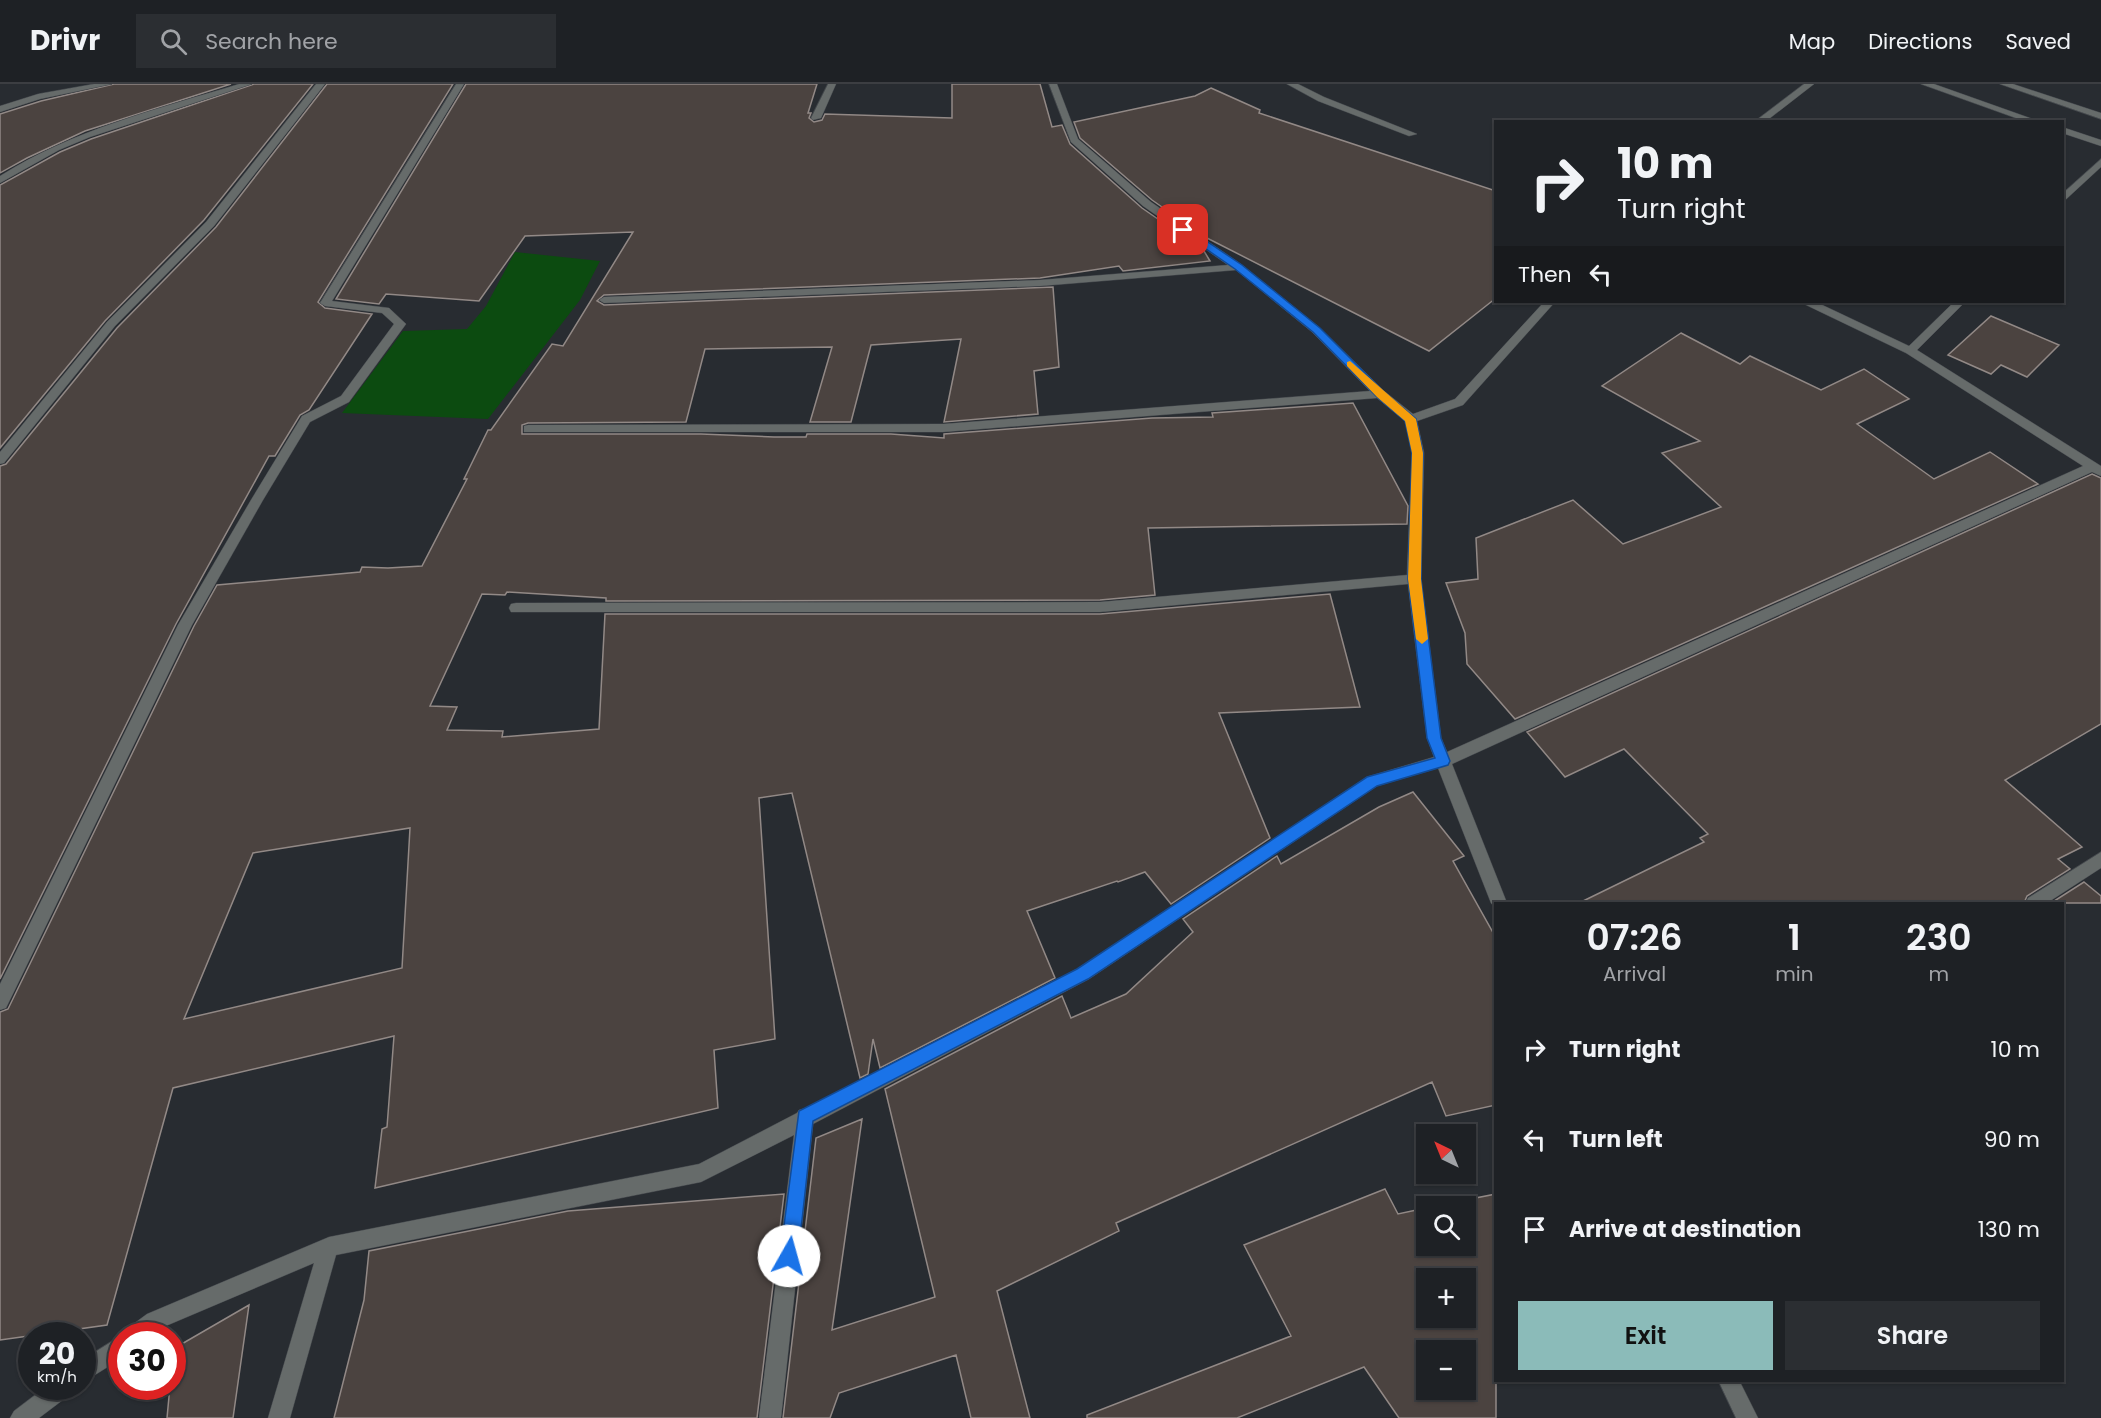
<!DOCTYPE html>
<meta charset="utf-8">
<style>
body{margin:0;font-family:Poppins,sans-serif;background:#2b2e32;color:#f1f3f6;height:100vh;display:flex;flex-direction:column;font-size:22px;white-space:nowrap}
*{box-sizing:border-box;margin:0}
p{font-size:20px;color:#a1a3a7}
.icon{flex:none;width:33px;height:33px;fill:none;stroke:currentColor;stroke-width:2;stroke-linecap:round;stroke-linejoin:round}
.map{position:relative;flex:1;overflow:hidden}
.details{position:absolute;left:1494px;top:818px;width:570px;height:480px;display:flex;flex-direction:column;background:#1e2125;border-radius:0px;box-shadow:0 2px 4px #0004,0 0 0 2px #3c3e42}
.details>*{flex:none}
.guide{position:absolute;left:1494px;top:36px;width:570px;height:183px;border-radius:0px;box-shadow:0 2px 4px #0004,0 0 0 2px #3c3e42;background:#1e2125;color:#f1f3f6;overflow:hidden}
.needle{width:39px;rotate:317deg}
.controls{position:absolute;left:1416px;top:1040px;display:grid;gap:12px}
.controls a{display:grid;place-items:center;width:60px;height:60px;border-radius:0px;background:#1e2125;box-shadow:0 2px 4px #0004,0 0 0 2px #3c3e42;font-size:30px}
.speed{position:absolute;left:18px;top:1238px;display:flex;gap:12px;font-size:30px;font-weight:700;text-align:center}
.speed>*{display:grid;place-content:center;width:78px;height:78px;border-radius:50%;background:#1e2125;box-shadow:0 2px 4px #0004,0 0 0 2px #3c3e42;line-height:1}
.speed small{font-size:15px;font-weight:400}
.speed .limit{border:9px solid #d22;background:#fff;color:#111}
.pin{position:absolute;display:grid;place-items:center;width:51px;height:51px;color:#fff;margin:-26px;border-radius:12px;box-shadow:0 3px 9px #0006}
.me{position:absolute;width:66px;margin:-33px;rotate:7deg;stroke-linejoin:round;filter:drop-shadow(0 0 4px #0008)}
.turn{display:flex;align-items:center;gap:21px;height:126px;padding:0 24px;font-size:27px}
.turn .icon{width:78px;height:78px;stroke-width:2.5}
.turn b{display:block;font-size:42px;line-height:51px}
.then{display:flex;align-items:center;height:57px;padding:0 24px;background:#0003;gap:12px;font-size:22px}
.eta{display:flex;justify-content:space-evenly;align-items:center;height:102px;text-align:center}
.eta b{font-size:36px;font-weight:600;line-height:42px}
.primary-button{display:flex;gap:12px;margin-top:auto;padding:12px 24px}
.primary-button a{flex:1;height:69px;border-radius:0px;background:#8bbbb9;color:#111;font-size:24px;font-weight:600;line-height:69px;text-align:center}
.primary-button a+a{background:#2b2e32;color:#f1f3f6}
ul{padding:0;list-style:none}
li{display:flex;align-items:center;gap:18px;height:90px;padding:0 24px}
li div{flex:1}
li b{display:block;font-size:22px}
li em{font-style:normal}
header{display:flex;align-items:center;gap:36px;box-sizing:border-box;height:84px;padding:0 30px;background:#1e2125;border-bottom:2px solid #3c3e42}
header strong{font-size:28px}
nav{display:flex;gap:33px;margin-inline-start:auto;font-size:21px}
.search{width:420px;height:54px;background:#2b2e32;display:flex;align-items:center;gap:15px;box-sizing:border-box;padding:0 21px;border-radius:0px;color:#a1a3a7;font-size:22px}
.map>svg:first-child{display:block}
.green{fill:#0c4b10}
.building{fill:#4b4340;stroke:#928986;stroke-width:1.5;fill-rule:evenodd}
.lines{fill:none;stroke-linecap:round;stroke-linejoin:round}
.street-casing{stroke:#43474c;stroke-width:1}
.street{fill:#666b6a;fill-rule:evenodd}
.route{fill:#1a73e8;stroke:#114b97;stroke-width:1.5}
.slow{fill:#f59e0b}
</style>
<header>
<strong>Drivr</strong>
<div class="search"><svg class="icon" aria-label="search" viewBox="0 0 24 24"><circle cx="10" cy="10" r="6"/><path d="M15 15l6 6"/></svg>Search here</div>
<nav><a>Map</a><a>Directions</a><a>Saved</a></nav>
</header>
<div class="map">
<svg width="2101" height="1334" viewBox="0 0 2101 1334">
<rect width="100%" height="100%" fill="#282c31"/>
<path class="green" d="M515,168L600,177L580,216L488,335L342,329L403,247L467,245L486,222Z"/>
<path class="building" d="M114,0H231L85,47L27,74L0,89V30L41,17Z
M254,0H313L204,136L105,237L0,364V101L60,68L91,55Z
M327,0H453L318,218L325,224L372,230L309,326L300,331L275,372H269L176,540L0,895V382L6,380L117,244L216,143Z
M466,0H817L808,29H811L809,34L814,38L822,36L825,30L952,34V0H1040L1052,43L1062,41L1070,60L1142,124L1204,167L1210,177L1123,187L1119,182L1040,194L604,211L597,217L604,221L1053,203L1059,283L1034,287L1038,330L944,338L961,255L871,261L851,338H810L832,263L705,265L686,338L528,339L522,341V350H701L774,353H806L807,350H891L944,354V350L1152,334L1213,333L1212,329L1353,319L1408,422L1407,440L1148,444L1155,511L1100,516L606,517V514L507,508L505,511L482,510L430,622L457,623L447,646L503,647L502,653L599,645L605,530H1100L1330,510L1360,623L1219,629L1270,754L1171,820L1145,788L1118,798L1117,797L1027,827L1055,894L880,984L873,955L868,990L860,994L792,709L759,714L775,955L714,966L718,1024L375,1104L382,1045L387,1043L394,952L173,1004L107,1241L0,1256V928L8,925L194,542L217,501L360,488L362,483L388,484L422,482L467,395H464L488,346H491L552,260L563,262L633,148L525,152L479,217L386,210L379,220L336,215ZM410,744L402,884L184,935L253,769Z
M1211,4L1260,26L1259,29L1496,107V214L1429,267L1205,153L1152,116L1080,54L1074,38L1195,12Z
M1991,232L2059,261L2027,293L2001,281L1991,290L1948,271Z
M1681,249L1740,280L1750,272L1821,306L1864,285L1909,315L1857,340L1934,395L1990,368L2038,400L1515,635L1467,580L1465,549L1446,499L1478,495L1476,454L1573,416L1623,460L1721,423L1662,369L1700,357L1602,302Z
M2092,390L2101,394V640L2005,696L2082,763L2058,775L2070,785L2027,812L2024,819H1579L1704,758L1700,754L1708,750L1624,665L1565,693L1527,648Z
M1413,708L1464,772L1453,777L1496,854V1021L1446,1032L1432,998L1116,1139L1119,1147L997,1207L1030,1334H971L956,1271L839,1309L830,1334H783L816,1054L862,1035L832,1246L935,1213L885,1005L1062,912L1071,934L1126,910L1193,848L1183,835L1277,772L1281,780L1379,723Z
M2084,798L2101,812V819H2051Z
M1385,1105L1398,1130L1426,1124V1161H1466V1122H1435L1496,1110V1334H1399L1364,1283L1237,1334H1087V1331L1291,1252L1244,1161ZM1426,1194H1466V1233H1426ZM1426,1266H1466V1305H1426Z
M784,1110L757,1334H334L364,1216L369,1167L568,1127Z
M249,1221L233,1334H167L170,1302H172L173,1265Z"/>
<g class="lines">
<g class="street-casing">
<path id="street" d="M94,0H112L40,15L0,28V22L38,10Z
M239,0H252L90,53L59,66L0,99V92C73,46 157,25 239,0Z
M316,0H325L214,142L115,242L4,379L0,380V368L107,238L206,138Z
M456,0H464L332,217L389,224L406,240L349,318L310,338L263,416L192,541L6,924L0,926V900L178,541L251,416L302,332L341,312L394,240L382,229L325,222L320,219Z
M828,0H836L821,34L813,36L811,34Z
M1049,0H1057L1078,55L1151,118L1242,181L1320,244L1384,307L1413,330L1455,315L1544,218H1555L1463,321L1417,337L1424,369L1421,495L1441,654L1447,668L2083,382L1906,269L1804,220L1803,218H1816L1909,262L1954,218H1965L1917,266L2101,382V392L2092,388L1452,680L1507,819H1496V825L1491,819L1438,684L1377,702L1089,895L813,1040L781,1334H759L794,1051L701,1098L336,1171L290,1334H268L314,1179L161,1244L152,1251H125L128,1244L147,1230L329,1153L699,1080L797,1029L799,1026L807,1024L1077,885L1367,693L1434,673L1427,654L1408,500L1100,528H511L509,524L511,520L516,519L1100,518L1407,491L1412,369L1405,337L1377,314L943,348H524V342L528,341L943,340L1370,307L1312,248L1236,186L1040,202L604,219L599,216L604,213L1040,196L1228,181L1143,122L1071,58Z
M1287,0H1298L1324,13L1417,50L1409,52L1318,17Z
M1804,0H1814L1765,38H1754Z
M1921,0H1934L2041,38H2027Z
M2000,0H2013L2101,29V35Z
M2062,43L2101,56V62L2062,49Z
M2101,75V83L2062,119V110Z
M2101,768V784L2047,819H2026L2028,814Z
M122,1251V1274L82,1299V1276Z
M1718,1296H1739L1758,1334H1736Z
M47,1302H75L72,1309L39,1334H10L14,1327Z"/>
</g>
<use href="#street" class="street"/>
</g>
<path class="route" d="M1180,144H1187L1242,181L1320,244L1384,308L1416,335L1423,369L1421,495L1441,654L1450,677L1448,681L1377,702L1088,895L813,1037L798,1172L795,1178L789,1180L783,1178L780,1172L799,1027L1077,885L1367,693L1435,674L1427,654L1408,495L1412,369L1405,337L1377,313L1313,248L1235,185L1180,147Z"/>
<path class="slow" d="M1350,277L1416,335L1423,369L1421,495L1428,555L1422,560L1416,555L1408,495L1412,369L1405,337L1377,313L1347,282V278Z"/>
</svg>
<div class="controls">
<a><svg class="needle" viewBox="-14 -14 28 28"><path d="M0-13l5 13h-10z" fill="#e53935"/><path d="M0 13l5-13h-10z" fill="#a1a3a7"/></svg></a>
<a><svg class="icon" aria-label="search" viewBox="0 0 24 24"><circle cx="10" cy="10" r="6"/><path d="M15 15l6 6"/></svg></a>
<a>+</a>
<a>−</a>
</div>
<div class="speed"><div>20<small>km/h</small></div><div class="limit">30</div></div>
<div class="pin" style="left:1183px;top:146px;background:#d93025"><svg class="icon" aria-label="arrive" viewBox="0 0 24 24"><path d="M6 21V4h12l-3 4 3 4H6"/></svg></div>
<svg class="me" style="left:789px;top:1172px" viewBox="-20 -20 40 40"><circle r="19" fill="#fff"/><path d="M0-13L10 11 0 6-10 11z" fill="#1a73e8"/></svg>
<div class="guide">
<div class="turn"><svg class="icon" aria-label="right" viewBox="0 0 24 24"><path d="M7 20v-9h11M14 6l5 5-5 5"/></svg><div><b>10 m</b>Turn right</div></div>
<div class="then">Then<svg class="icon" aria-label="left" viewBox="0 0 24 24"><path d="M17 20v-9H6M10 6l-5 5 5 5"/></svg></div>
</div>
<section class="details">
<div class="eta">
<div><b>07:26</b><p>Arrival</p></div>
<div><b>1</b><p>min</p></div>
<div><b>230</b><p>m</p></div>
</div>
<ul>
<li><svg class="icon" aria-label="right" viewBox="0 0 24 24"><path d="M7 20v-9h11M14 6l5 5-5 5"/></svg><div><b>Turn right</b></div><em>10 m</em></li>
<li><svg class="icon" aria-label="left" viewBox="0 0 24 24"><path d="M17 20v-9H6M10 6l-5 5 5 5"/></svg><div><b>Turn left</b></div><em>90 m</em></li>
<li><svg class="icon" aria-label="arrive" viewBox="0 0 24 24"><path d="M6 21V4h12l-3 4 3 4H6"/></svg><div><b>Arrive at destination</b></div><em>130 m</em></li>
</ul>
<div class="primary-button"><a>Exit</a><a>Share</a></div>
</section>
</div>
